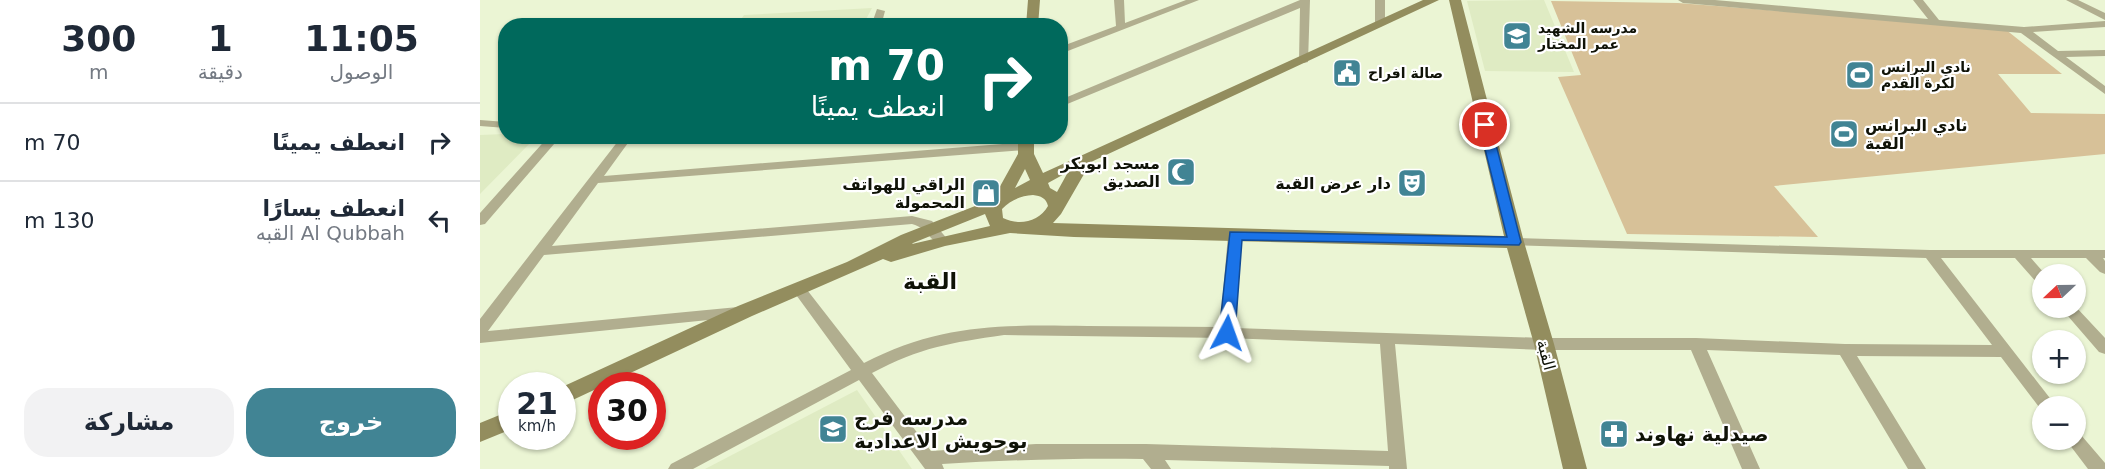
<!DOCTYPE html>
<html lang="ar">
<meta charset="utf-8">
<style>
body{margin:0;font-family:"DejaVu Sans",Cairo,sans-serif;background:#f2f2f3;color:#1f2937;direction:rtl;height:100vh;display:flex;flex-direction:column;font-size:22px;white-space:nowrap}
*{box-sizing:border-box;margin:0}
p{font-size:20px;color:#747a83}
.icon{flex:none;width:33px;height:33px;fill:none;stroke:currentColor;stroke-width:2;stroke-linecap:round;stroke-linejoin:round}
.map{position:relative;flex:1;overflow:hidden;direction:ltr}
.panel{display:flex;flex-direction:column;background:#fff;width:480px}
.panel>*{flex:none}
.guide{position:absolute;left:18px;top:18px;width:570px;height:126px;border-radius:24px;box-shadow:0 2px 4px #0004;direction:rtl;background:#00695c;color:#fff;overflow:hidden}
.needle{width:39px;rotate:248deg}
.tools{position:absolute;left:1552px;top:264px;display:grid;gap:12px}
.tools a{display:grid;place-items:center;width:54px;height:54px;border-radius:50%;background:#fff;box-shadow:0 2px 4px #0004;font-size:30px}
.speed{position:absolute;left:18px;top:372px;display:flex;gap:12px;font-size:30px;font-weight:700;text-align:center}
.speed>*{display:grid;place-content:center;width:78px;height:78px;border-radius:50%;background:#fff;box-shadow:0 2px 4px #0004;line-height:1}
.speed small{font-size:15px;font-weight:400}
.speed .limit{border:9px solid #d22;background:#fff;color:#111}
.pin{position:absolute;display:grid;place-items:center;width:51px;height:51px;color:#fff;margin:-26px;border:3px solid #fff;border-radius:50%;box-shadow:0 2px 6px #0007}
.me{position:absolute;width:66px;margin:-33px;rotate:4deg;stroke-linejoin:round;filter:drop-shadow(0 0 4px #0008)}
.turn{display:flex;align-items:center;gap:21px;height:126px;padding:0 24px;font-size:27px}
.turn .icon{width:78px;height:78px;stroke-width:2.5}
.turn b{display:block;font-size:42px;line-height:51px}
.eta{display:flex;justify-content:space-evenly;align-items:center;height:102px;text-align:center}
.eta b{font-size:36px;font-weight:700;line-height:42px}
.primary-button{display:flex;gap:12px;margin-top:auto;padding:12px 24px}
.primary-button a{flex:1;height:69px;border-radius:24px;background:#418494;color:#fff;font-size:24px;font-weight:700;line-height:69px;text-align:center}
.primary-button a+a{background:#f2f2f3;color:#1f2937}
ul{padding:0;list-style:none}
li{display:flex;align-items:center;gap:18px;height:78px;padding:0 24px;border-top:2px solid #e0e1e3}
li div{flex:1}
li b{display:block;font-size:22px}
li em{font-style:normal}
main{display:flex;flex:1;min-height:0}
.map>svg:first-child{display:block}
.built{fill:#dfebc3}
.green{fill:#d7c198}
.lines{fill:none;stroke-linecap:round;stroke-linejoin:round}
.street{fill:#b1ae8f;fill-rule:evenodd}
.secondary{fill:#938d5e;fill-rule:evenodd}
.route{fill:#1a73e8;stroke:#114b97;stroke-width:1.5}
.labels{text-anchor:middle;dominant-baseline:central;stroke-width:4.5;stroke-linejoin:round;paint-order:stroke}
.far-poi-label{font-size:14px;font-weight:bold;fill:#0f1207;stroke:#fff;text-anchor:start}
.poi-label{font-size:16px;font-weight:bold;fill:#0f1207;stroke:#fff;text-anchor:end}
.street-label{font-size:16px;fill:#0f1207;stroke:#fff}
.near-poi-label{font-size:20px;font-weight:bold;fill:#0f1207;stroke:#fff;text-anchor:start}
.district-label{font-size:22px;font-weight:bold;fill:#0f1207;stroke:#fff}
</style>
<main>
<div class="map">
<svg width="1625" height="469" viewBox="0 0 1625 469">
<rect width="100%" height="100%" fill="#ebf5d4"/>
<path class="built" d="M1064,0L1094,72L1005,71L987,1Z
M392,8L383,25H257L264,15Z
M25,134L26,136L56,137L0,194V135Z
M377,390L432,469H225Z"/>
<path class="green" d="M1071,1L1198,3L1525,29L1582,74H1518L1551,113L1625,114V154L1294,186L1338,237L1147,234L1078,77L1101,75Z"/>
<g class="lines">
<path class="street" d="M634,0H644L645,23L706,0H719L580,54V47L636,26Z
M820,0H830L828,62L824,63L819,60L820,8L580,107V100Z
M895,0H905V24L900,27L895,24Z
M1198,0H1235L1448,19L1433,0H1443L1459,20L1544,27L1625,21V27L1553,32L1578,51L1625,50V56L1586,57L1625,86V94L1541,33L1203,3Z
M1586,0H1598L1625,13V20Z
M397,9L405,11L401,26H391Z
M0,120L26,122V128L0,126Z
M69,136H81L5,224L0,225V213Z
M142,136H153L124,176L546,142L552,146L546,150L118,183L72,246L432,216L452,221L469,241L462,245C448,241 450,229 432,224L64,255L8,331L258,307L263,308L265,312L263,316L258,317L0,343V319Z
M755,231L762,235L755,328L1064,338H1216L1365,344L1512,345L1446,258L1030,245L1028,242L1035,238L1450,250H1625V258H1623L1625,261V274L1620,272L1606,258H1551L1565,274H1563V286L1558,284L1535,258H1461L1576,406H1563L1562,411L1521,357L1377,356L1446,469H1428L1360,355L1227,350L1280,469H1262L1211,350H1064L915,344L927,469H909V466L685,460L691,469H671L663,459C595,458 529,460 462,464L464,469H445L379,380L213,469H188L191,464L371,370L314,292L312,289L314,286H324L384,363C461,323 523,325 607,326C651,326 695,327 740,327L748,235ZM524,335L747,338L900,344L908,451L666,444H556L451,451L392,373C441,347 470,343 524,335Z
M1596,307L1625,338V354L1619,352L1581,308Z
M1596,433L1601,435L1625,463V469H1608L1586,440H1596Z"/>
<path class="secondary" d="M548,0H560L558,26H546Z
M943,0H959L611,162L581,214L573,223L1024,236L969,0H981L1044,242L1074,344L1107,469H1083L1054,344L1027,248L594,237L530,233L465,246L411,262L403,259L272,316L82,405V387L258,306L367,262L421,235L513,199L538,154V136H554V154L563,173ZM545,169L550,180L535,188ZM588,172L577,192L570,188L568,183ZM553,195C561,196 566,198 568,206C559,222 539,226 523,218L522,209C531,200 540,196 553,195ZM505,214L510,226L432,244L433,243Z
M32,410V429L0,442V423Z"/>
</g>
<path class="route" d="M1005,121L1011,125L1041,242L1039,245L762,240L755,333L752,337H742L739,333L750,232L1027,237L999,125Z"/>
<defs>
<g id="school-square" transform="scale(1.5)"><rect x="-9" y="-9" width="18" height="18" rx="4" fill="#418494" stroke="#fff"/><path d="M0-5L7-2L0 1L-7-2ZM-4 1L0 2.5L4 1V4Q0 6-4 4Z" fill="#fff"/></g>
<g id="civic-square" transform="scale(1.5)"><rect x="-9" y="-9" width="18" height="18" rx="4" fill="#418494" stroke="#fff"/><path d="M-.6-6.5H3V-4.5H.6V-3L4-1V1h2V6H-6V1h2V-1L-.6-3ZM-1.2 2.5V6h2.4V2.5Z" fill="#fff"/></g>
<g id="stadium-square" transform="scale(1.5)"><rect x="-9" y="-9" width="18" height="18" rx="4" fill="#418494" stroke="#fff"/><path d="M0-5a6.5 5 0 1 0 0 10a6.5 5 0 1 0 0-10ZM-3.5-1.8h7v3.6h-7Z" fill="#fff"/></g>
<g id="mosque-square" transform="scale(1.5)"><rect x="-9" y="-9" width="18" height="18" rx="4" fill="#418494" stroke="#fff"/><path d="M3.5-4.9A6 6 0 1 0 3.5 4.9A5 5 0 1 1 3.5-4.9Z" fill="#fff"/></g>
<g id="theatre-square" transform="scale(1.5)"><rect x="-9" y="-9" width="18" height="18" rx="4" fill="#418494" stroke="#fff"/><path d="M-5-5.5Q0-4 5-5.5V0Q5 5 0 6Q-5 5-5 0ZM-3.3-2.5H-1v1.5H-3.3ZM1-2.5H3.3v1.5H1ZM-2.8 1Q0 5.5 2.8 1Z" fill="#fff"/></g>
<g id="shop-square" transform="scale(1.5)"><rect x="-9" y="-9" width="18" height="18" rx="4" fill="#418494" stroke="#fff"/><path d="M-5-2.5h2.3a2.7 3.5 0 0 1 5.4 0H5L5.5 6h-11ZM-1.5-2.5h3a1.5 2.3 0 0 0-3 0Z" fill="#fff"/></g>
<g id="pharmacy-square" transform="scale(1.5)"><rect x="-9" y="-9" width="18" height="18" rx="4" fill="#418494" stroke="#fff"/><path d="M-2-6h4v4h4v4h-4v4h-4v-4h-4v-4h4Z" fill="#fff"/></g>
</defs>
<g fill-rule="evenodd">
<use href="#school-square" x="1037" y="36"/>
<use href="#civic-square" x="867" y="73"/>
<use href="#stadium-square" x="1380" y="75"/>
<use href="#stadium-square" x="1364" y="134"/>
<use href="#mosque-square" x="701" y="172"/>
<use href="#theatre-square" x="932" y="183"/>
<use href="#shop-square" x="506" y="193"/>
<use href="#school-square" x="353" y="429"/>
<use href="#pharmacy-square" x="1134" y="434"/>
</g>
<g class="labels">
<g class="far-poi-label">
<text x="1058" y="28">مدرسه الشهيد<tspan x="1058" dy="16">عمر المختار</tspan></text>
<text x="1401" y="67">نادي البرانس<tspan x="1401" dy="16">لكرة القدم</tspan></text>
<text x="888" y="73">صالة افراح</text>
</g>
<g class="poi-label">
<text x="1385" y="125" text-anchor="start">نادي البرانس<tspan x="1385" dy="18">القبة</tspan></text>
<text x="680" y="163">مسجد ابوبكر<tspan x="680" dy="18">الصديق</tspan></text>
<text x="911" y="183">دار عرض القبة</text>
<text x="485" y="184">الراقي للهواتف<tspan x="485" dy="18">المحمولة</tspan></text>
</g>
<g class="street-label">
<text transform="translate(1066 355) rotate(75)">القبة</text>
</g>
<g class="near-poi-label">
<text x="374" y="418">مدرسه فرج<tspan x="374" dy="23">بوحويش الاعدادية</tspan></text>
<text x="1155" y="434">صيدلية نهاوند</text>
</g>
<g class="district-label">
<text x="450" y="281">القبة</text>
</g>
</g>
</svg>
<div class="tools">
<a><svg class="needle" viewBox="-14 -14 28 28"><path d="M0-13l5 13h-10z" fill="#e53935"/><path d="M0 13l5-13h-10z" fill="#747a83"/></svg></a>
<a>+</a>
<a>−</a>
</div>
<div class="speed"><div>21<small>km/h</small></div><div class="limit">30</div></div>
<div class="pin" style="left:1005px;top:125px;background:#d93025"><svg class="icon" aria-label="arrive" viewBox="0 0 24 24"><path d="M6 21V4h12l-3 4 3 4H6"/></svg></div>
<svg class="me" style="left:747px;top:333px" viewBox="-20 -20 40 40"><path d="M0-17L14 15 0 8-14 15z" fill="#1a73e8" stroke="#fff" stroke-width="4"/></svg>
<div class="guide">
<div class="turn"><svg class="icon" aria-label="right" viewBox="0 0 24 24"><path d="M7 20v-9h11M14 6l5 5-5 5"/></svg><div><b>70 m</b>انعطف يمينًا</div></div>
</div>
</div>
<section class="panel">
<div class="eta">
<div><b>11:05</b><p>الوصول</p></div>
<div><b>1</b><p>دقيقة</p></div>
<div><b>300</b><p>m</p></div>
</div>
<ul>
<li><svg class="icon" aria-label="right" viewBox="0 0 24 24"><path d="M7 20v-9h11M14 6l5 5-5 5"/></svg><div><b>انعطف يمينًا</b></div><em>70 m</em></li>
<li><svg class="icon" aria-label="left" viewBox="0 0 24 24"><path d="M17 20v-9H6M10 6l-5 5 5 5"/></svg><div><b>انعطف يسارًا</b><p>Al Qubbah القبه</p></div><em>130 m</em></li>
</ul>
<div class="primary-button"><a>خروج</a><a>مشاركة</a></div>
</section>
</main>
